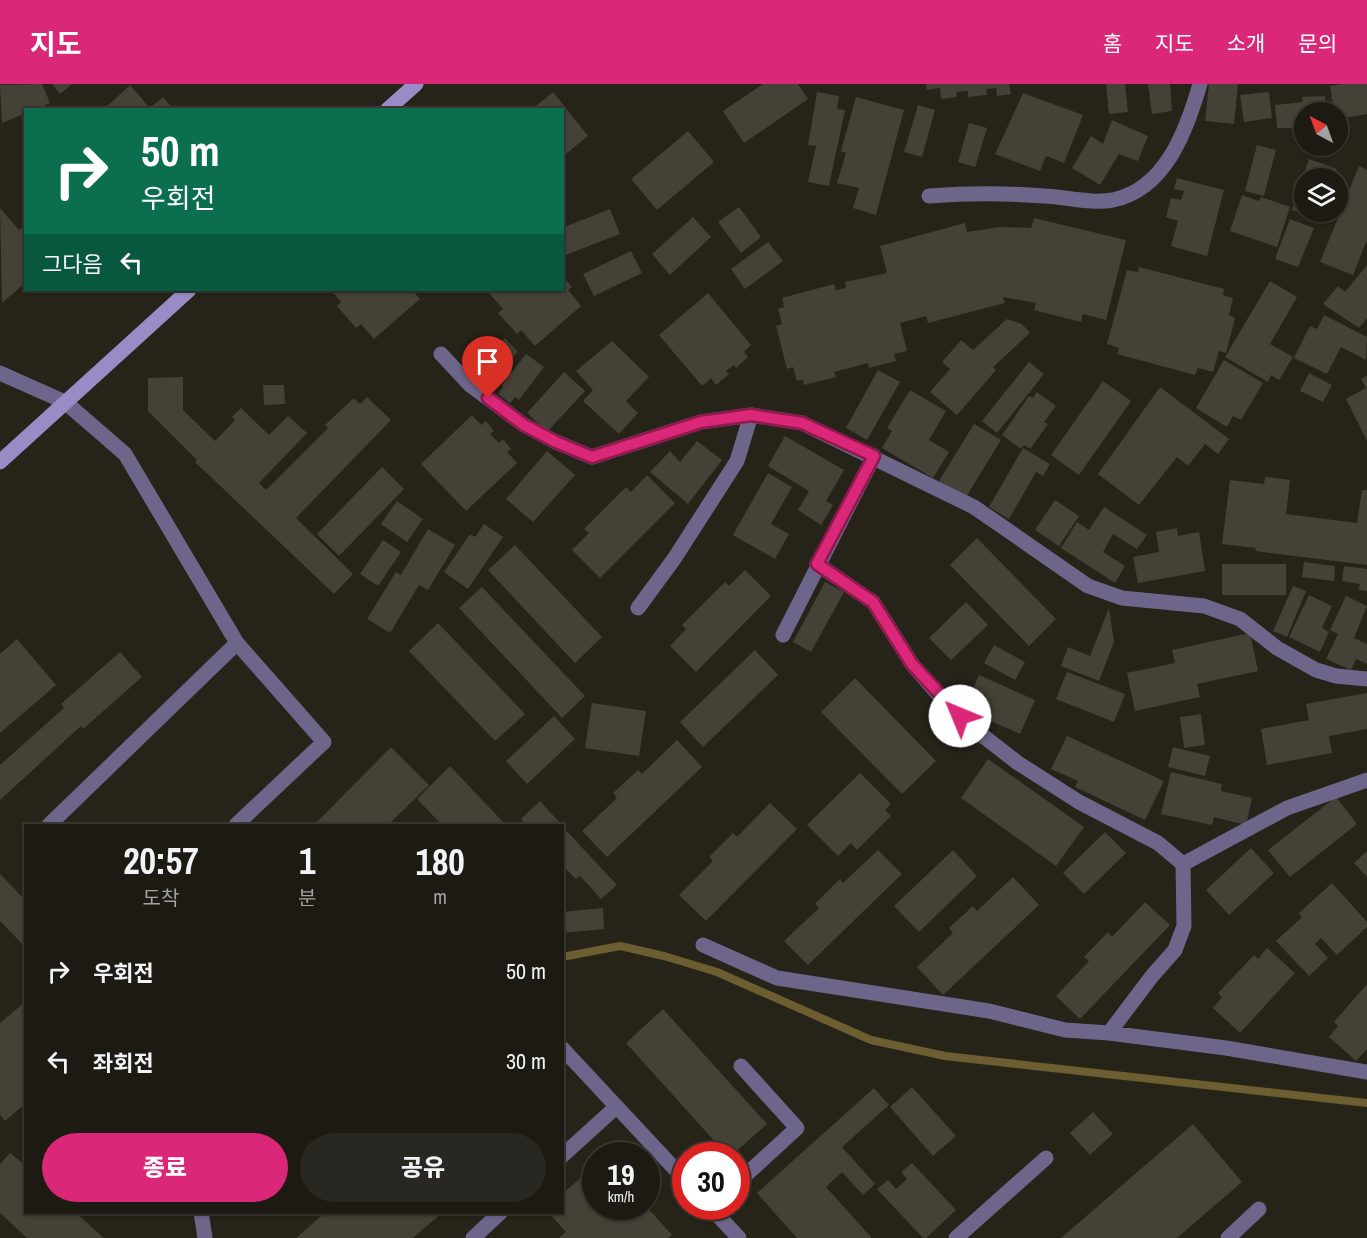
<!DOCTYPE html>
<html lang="ko">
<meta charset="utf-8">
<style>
body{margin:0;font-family:"Archivo Narrow","Noto Sans KR",sans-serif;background:#292721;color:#f1f3f6;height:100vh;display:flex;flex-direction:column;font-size:22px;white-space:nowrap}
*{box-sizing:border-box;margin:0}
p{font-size:20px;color:#a0a1a0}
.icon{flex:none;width:33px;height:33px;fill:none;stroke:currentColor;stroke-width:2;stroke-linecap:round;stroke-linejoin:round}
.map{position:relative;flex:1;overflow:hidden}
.drawer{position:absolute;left:24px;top:740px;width:540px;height:390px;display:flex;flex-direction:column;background:#1c1a13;border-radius:0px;box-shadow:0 2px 4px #0004,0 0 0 2px #3a3833}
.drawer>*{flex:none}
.guide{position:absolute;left:24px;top:24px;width:540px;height:183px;border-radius:0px;box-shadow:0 2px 4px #0004,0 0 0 2px #3a3833;background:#0b6e4f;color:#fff;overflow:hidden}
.needle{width:39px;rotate:319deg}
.controls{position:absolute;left:1294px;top:18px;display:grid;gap:12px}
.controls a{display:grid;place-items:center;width:54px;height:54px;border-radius:50%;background:#1c1a13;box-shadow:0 2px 4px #0004,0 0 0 2px #3a3833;font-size:30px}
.speed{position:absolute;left:582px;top:1058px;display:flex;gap:12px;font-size:30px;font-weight:700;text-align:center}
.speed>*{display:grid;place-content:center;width:78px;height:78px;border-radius:50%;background:#1c1a13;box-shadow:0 2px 4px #0004,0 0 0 2px #3a3833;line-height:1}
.speed small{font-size:15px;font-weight:400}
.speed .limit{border:9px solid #d22;background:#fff;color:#111}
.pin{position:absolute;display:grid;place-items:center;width:51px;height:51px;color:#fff;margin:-62px -26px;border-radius:50% 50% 50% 0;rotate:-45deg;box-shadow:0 0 6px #0007}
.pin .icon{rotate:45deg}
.me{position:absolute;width:66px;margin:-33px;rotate:315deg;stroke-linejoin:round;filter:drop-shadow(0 0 4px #0008)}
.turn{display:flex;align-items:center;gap:21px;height:126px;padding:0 18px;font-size:27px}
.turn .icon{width:78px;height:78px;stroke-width:2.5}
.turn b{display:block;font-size:42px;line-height:51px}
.then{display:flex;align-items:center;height:57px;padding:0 18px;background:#0003;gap:12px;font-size:22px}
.eta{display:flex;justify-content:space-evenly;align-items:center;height:102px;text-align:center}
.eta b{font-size:36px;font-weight:800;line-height:42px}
.action{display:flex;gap:12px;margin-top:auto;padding:12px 18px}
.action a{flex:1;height:69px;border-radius:36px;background:#db2777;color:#fff;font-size:24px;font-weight:800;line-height:69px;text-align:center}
.action a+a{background:#292721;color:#f1f3f6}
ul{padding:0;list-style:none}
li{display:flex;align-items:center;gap:18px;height:90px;padding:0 18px}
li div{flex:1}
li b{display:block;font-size:22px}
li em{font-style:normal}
header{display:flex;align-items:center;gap:36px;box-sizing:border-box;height:84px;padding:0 30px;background:#db2777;color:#fff}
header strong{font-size:28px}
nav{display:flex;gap:33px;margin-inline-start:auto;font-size:21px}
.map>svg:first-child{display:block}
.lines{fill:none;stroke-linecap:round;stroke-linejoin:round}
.stream{stroke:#6c5e31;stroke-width:8}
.building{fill:#444136}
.service{stroke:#6e668a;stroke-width:15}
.minor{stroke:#6e668a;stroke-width:15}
.secondary{stroke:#998bc5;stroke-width:15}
.route-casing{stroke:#8e194d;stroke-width:15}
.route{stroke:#db2777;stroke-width:10}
</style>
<header>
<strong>지도</strong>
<nav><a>홈</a><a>지도</a><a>소개</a><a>문의</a></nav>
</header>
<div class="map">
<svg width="1367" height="1154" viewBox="0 0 1367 1154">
<rect width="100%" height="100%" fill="#262319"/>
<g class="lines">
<path class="stream" d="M562,873L620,862L664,872L717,888L871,956L945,972L1367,1019"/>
</g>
<path class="building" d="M42,0L50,19L35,26H26V29L2,39L0,1Z
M52,0H72L60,10Z
M763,0H798L808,15L744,59L723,27Z
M926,0H1009L1011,10L997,12L996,4L986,5L987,11L968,13V7L956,8L957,13L941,15L940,4L927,6Z
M1106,0H1125L1128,28L1109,30Z
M1148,0H1170L1172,27L1152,30Z
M1209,0H1238L1234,40L1205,37Z
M1342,0H1367V30L1338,35V28H1334L1330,2Z
M130,1L150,24L163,13L174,26H103Z
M553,8L588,52L562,73V26H531Z
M817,8L839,12L837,25L845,26L829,102L808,98L816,62L808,61Z
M1269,8L1272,34L1244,38L1240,11Z
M1023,9L1083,31L1064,79L1046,72L1040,87L995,70Z
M1325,12L1326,28H1305V44H1277L1275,21L1303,18L1302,13Z
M856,13L904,26L876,131L853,124L859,104L837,99L846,69L841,67Z
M918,21L935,26L922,73L904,68Z
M1112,36L1148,52L1138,77L1119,70L1100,101L1072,84L1091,52L1103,60Z
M969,39L987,44L975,83L958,78Z
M688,47L714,78L657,126L631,95Z
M1257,61L1276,66L1264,112L1245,107Z
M1309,75L1337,85L1333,94H1305V128H1321L1319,135L1292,126Z
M1359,82L1367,86V156L1353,191L1320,178Z
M1177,94L1224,106L1207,172L1171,162L1178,137L1166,133L1171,114L1181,116L1184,107L1174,105Z
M1242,111L1259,117L1261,113L1290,123L1277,163L1230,147Z
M739,123L761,153L741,169L718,138Z
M0,124L19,146L26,141V182L23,184L26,198L2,219Z
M610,125L620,150L563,172L562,144Z
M693,133L711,153L670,191L652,170Z
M1034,134L1126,156L1106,236L1083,230L1081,238L1034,226L1036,219L1003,213L1005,219L928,239L926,232L900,239L907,267L894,270L896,277L869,284L868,279L834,288L836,293L804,301L803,296L797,297L793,283L787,285L776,242L782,240L778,225L784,223L782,214L834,200L836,206L846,204L845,198L887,189L880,162L965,139L967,148L1000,143L1031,144Z
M1290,135L1314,144L1298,183L1275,175Z
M768,158L783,177L745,205L731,185Z
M631,167L642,189L594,212L583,190Z
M1367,181V234L1359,244L1323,220L1338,202L1345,208Z
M1139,183L1224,205L1223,211L1233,214L1229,231L1235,234L1226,269L1219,267L1213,288L1198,284L1195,291L1117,270L1119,264L1107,260L1127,186L1138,188Z
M562,192L572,203L568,206L581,222L535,262L521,246L517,250L498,229L503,225L489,209L494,206H562Z
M1270,197L1297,213L1270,260L1293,273L1279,296L1271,291L1268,298L1225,273Z
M331,206H412L420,215L374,255L361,240L356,244L337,222L341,218Z
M708,209L751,261L744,268L748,273L736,284L734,281L726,287L729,290L716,301L711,294L702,302L659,251Z
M1324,231L1367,253L1366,276L1341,263L1327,290L1294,274L1310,242L1317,245Z
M1007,235L1022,240L1030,249L993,283L996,286L957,331L930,308L950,285L942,278L961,256L973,266Z
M505,254L518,268L494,291L481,276Z
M612,257L649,293L626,317L638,329L619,350L583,317L593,306L576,287Z
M526,270L544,283L519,316L515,313L510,319L498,310L503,303L502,301Z
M1224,276L1263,299L1241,336L1233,332L1227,343L1196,324Z
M1029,278L1044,290L997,349L982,337Z
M878,286L900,298L867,356L846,344Z
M564,288L585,307L547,348L527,329Z
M1309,289L1332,301L1323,318L1300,307Z
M1367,292V357L1346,315L1366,304L1361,295Z
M183,293V326L215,357L235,336L232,333L241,324L269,351L288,332L307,349L259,399L266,406L328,344L325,341L354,314L360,320L367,313L391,336L296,434L353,490L334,510L195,378L197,376L148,327V294Z
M1103,297L1131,317L1079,391L1051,371Z
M263,301H284L285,320L264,321Z
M1160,303L1229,355L1218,370L1205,360L1188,382L1177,373L1139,421L1098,390Z
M910,306L946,327L929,356L949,368L933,394L882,364L892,347L887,344Z
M1037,308L1056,322L1044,338L1048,340L1030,365L1024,361L1021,365L1002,351L1029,312L1033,314Z
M472,331L481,341L486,337L494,347L490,350L499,359L503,355L511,365L507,368L517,379L466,427L421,380Z
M974,340L1001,356L966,413L939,397Z
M785,352L844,386L826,417L833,421L821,441L798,426L809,407L768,382Z
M697,357L722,376L688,420L650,388L670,367L680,378Z
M1023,364L1050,380L1043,392L1036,388L1009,435L989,423Z
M547,367L575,391L533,438L506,415Z
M382,383L404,405L339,472L317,450Z
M768,389L792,403L771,440L789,450L775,475L733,451Z
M647,391L675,419L600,494L572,466L589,449L584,445L626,403L631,408Z
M1265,393L1290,396L1286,430L1357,439L1362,406H1367V481L1255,467L1256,464L1222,460L1230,396L1264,400Z
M1055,416L1079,432L1059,462L1035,446Z
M397,417L423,435L407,458L381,440Z
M1104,423L1147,451L1137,465L1113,450L1103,468L1125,482L1115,499L1061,464L1077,438L1089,446Z
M484,440L503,453L468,505L444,488L470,450L475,453Z
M1177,444L1178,452L1199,448L1205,487L1138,499L1133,473L1159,468L1156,448Z
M428,445L455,461L428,506L419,501L390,549L367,535L396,488L401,491Z
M977,454L1056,535L1029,562L950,481Z
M383,456L401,468L378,502L360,490Z
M515,461L602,553L575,579L488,486Z
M1304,478L1335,482L1334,497L1302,493Z
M1222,480H1286V511H1222Z
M1344,482L1367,485V507L1358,506L1360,500L1342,497Z
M745,486L771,512L696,588L670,562L686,545L682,541L725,498L729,502Z
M825,498L844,508L811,568L793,558Z
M1293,502L1306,507L1287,553L1273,547Z
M482,503L585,612L562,634L459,524Z
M1309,511L1332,522L1322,544L1329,548L1320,568L1289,553Z
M1346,512L1367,522L1354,554L1367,560V580L1356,575L1351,586L1326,575L1338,550L1330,546Z
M966,518L988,541L951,576L929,554Z
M1109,524L1114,558L1099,597L1061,582L1068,563L1090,572Z
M438,539L525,630L495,657L409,567Z
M1250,549L1258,587L1197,600L1200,613L1135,627L1127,589L1175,579L1172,566Z
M17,555L56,601L0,649V570Z
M994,561L1025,578L1015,596L984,579Z
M755,566L778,591L703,663L680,638Z
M120,568L142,593L83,645L81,642L0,716V681L64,624L61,620Z
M1067,588L1125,610L1114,638L1056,615Z
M979,591L1035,616L1020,650L964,625Z
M855,594L936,677L902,710L821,628Z
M1367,609V645L1329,652L1332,669L1267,681L1261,645L1309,636L1306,620Z
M592,619L646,627L639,672L585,664Z
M1201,630L1205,661L1184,664L1180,633Z
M554,632L575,655L527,700L506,677Z
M1067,652L1164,697L1145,736L1075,703L1078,697L1051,685Z
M677,656L702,683L607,773L582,747L617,714L613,709L638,686L642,690Z
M391,663L429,701L388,741H314Z
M1173,663L1210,672L1205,692L1168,683Z
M988,675L1084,743L1056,782L961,714Z
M450,682L506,741H442L417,715Z
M1171,688L1222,700L1221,707L1252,714L1246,741L1214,733L1212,741L1161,730Z
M860,689L891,720L885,726L891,732L857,766L851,759L838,772L807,741Z
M1336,713L1357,740L1290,793L1268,766Z
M540,717L562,741H526L521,735Z
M770,719L797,745L706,837L679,811L713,777L709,773L733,749L737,753Z
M562,742L617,801L601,815L580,792L576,795L562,781Z
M1105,748L1126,769L1084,810L1063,789Z
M1251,764L1274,789L1229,831L1206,806Z
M878,766L902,790L808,881L784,857L819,824L815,820L840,795L843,799Z
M953,766L977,792L919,848L894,822Z
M1367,767V793L1354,779Z
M0,790L26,817V864L0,837Z
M1013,793L1039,821L943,911L917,883L953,849L949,844L973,822L977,827Z
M1332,799L1367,838V843L1337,871L1321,854L1315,860L1328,874L1309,892L1276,857L1302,833L1299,829Z
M1145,818L1170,841L1080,935L1056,912L1089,877L1084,873L1108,848L1112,853Z
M603,824L604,845L562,849V828Z
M1267,864L1295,889L1240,949L1213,924L1222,913L1218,909L1254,871L1258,875Z
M1367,900V965L1356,977L1329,953L1338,942L1334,938Z
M26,917V1019L5,1037L0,1031V939Z
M663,925L767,1040L732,1071H727L626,959Z
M912,1003L956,1052L933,1072L890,1023Z
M874,1004L889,1021L842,1063L875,1100L863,1111L842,1088L826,1103L872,1154H797L757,1109Z
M1093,1028L1113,1050L1090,1071L1070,1049Z
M1193,1040L1242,1098L1177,1154H1061Z
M10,1069L26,1082V1128H75L104,1154H27L0,1129V1080Z
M912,1079L956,1126L926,1154H923L877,1105L888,1096L896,1105L907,1095L901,1088Z
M590,1086L596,1092V1122H646L672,1151L668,1154H559L566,1148L548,1128H562V1110Z
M326,1128H443L413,1154H296Z"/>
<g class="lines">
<path class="service" d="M929,112C968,109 1005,109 1044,112C1067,113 1091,120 1113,116C1166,105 1187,45 1200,0
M0,289L65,318L125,370L237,559L324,658L236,741
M49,741L237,559
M562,964L686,1097
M562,1072L615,1024
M736,1100L797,1044L741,982
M709,1122L739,1154
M201,1128L205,1154
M473,1154L501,1128
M956,1154L1046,1074
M1228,1154L1259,1125"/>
<path class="minor" d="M441,270L470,301L524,341L556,358L592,373L701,338L751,331L802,339L974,423L1088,502L1122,514L1204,522L1240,535L1277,564L1316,586L1336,592L1367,595
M817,480L873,518L912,580L945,618L974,645L1018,679L1079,718L1158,759L1183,780L1287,724L1367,696
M638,524L674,475L737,377L751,331
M783,551L874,372
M703,861L777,894L989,927L1065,946L1109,949L1152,892L1175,866L1184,842L1183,780
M1109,949L1226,964L1367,988"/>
<path class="secondary" d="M387,26L416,0
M0,378L189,206"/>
</g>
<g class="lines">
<g class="route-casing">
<path id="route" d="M488,314L524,341L556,358L592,373L701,338L751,331L802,339L874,372L817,480L873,518L912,580L960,632"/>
</g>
<use href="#route" class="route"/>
</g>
</svg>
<div class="controls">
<a><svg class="needle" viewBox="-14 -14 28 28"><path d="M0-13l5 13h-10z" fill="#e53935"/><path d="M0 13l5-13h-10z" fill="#a0a1a0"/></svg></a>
<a><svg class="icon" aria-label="layers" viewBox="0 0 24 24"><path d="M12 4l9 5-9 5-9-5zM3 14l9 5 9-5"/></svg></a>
</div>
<div class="speed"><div>19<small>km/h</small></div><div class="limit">30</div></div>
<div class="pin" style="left:488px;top:314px;background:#d93025"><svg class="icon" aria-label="arrive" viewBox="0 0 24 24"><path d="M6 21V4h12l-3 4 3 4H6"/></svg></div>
<svg class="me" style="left:960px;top:632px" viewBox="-20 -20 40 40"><circle r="19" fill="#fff"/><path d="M0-13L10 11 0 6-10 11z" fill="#db2777"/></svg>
<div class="guide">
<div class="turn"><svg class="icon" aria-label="right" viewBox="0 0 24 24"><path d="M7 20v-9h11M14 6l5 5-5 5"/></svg><div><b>50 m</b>우회전</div></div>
<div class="then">그다음<svg class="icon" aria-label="left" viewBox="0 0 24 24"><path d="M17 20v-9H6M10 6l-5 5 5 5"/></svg></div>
</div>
<section class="drawer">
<div class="eta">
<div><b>20:57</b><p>도착</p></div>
<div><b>1</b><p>분</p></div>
<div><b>180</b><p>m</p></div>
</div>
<ul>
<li><svg class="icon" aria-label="right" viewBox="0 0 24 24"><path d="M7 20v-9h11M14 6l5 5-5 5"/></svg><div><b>우회전</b></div><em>50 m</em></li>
<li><svg class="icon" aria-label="left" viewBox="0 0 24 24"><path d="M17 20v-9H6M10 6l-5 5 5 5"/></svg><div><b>좌회전</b></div><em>30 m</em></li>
</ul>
<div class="action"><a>종료</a><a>공유</a></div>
</section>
</div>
